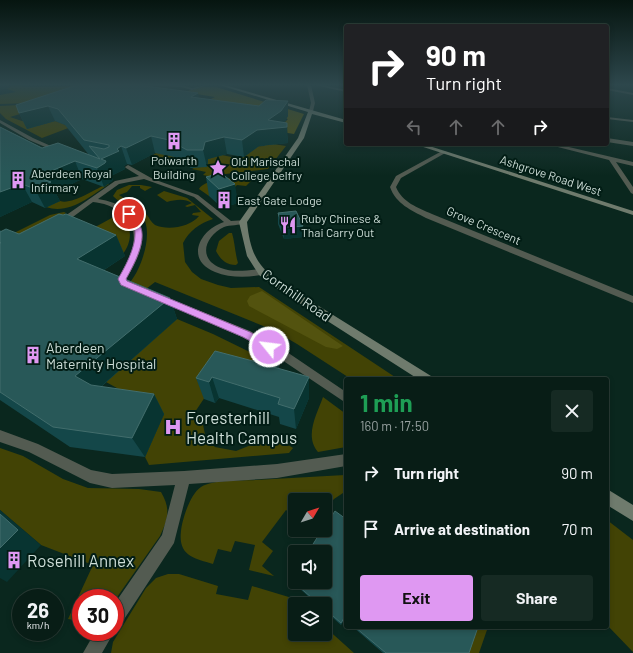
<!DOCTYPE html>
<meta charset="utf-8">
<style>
body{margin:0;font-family:Barlow,sans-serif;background:#162a23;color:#f1f3f6;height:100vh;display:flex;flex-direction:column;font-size:15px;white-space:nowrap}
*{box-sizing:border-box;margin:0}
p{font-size:13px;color:#98a2a1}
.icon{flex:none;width:22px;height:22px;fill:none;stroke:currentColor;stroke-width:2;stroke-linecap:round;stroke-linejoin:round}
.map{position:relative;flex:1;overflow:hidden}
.drawer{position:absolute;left:344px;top:377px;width:265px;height:252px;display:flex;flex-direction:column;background:#081d16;border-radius:4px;box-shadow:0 2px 6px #0003,0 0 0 1px #293b35}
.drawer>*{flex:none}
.hud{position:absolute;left:344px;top:24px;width:265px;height:122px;border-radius:4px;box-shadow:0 2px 6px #0003,0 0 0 1px #293b35;background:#202124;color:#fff;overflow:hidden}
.needle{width:26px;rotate:51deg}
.tools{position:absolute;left:288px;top:493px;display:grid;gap:8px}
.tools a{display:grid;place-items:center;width:44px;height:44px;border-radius:4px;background:#081d16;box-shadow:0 2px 6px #0003,0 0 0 1px #293b35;font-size:20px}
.speed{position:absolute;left:12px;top:589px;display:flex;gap:8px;font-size:20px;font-weight:700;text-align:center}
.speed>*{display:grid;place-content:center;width:52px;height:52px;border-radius:50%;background:#081d16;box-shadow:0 2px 6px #0003,0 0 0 1px #293b35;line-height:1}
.speed small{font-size:10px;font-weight:400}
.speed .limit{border:6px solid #d22;background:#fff;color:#111}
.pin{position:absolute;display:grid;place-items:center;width:34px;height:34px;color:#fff;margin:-17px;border:2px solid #fff;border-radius:50%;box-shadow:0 1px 4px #0007}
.me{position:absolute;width:44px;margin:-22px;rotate:299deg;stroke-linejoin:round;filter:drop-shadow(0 0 3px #0008)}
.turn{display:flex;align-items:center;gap:14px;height:84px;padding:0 16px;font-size:18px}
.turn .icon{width:52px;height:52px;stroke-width:2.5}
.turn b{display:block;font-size:28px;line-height:34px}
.lanes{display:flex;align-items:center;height:38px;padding:0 16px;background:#0003;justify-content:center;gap:20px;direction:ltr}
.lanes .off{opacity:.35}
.round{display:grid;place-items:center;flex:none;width:42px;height:42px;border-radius:4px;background:#162a23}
.head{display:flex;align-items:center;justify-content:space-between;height:68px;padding:0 16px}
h1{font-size:24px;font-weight:700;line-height:30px;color:#1e9e55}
.primary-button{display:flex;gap:8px;margin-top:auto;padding:8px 16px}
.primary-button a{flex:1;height:46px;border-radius:4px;background:#df98f2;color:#111;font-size:16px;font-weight:700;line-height:46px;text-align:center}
.primary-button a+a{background:#162a23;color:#f1f3f6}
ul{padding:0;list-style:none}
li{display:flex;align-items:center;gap:12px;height:56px;padding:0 16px}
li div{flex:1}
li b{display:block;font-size:15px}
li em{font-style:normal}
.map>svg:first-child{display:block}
.green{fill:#424305}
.forest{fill:#53530f}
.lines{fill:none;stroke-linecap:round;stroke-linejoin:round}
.street{fill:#535b51;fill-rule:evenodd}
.secondary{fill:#6f7b6d;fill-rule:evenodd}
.wall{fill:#144749}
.shaded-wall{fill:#083431}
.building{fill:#285858;stroke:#426d6c}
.route{fill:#df98f2;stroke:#91639d}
.labels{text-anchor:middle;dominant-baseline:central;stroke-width:4;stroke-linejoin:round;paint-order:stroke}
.far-poi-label{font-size:12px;fill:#ceded8;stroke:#021d15;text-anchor:start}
.far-street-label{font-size:12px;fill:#ceded8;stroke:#021d15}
.street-label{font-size:14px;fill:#ceded8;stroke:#021d15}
.poi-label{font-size:14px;fill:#ceded8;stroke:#021d15;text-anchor:start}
.near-poi-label{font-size:17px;fill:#ceded8;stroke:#021d15;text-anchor:start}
</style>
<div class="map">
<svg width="633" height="653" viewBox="0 0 633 653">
<rect width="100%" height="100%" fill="#0a271e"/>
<path class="green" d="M14,85H26L23,87L79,86L32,103L0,104V95L16,92L5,88Z
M20,105L33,110L10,117L37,126L55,121L71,127L42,138L6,119L0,113V106Z
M267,143L286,146L268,169L208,176L203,175L206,172L192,169C196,166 202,168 207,166L208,159L221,154L222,155L241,159L251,151L234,148L264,146Z
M163,149L180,158L172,163L150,160L158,156L153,155Z
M247,176L253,179L246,186L237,185L233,189L209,196L199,189C205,178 235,179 247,176Z
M107,184H109C91,196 69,215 46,207L60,201C72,205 95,189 107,184Z
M129,185H141L152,187L145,191L140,188V186H132L127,192L119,195C128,201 139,208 147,215C150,219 151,222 155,225C168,231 190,227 199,216L192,215L193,213L201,212L195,205L187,207L185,206L192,203C184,198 175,200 167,202L157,195L164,191L187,198L213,219C200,223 189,231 183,243L185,262L192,272L201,279L218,285L231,288L259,287L395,377L396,379H351L297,344L273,330L155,282L146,289L132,283L131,281C142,267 154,231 142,216C134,207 121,205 113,196L117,190Z
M64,212L66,213L44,228L0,240L50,215Z
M119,214C133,224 133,242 122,255L77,237Z
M229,233H232C235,243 235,253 238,263L236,265C226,265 220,259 216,251L219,241Z
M177,319L213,334L270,362L223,370L193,415L202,420L206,439L215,447L236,451L261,441L285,443L293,448L289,453L149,465L145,457L164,414L106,382Z
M323,397L346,414V447L318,452C304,436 317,414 323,397Z
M0,448L23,456L63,479L88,488L139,489L161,492C171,509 168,519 160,536L115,600V598H81V609L74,620L68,619L93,565L41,545L0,510Z
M345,475L346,491L334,499L325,511V500H295V516L286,510L262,542L273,551L262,566L274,576L249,570L255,545L235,541L231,552L218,549L213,564C194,558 178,556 181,531C182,520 190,494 201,487C214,479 240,481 256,480C285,478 315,477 345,475Z
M607,520L633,540V652L607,625Z
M168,574H179L218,586L216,594L248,600L252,586L292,598L299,604H295V634H325V627L354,653H111L113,642L146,588L156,578Z
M476,627H488L479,653H470L467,651Z"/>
<path class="forest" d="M202,87H216L304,114L294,134L276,131L288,119L211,99L215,97L184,92Z
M262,291L343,346L337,349L326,347L249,306L247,301L250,296Z"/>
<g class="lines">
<path class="street" d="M143,85H181L192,88L208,85L192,90L181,87Z
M307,85H311L315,103L313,111L311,112L309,111L311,103Z
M315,85H322L346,90V92Z
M607,88L633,93V95L607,90Z
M607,117L633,120V122L607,119Z
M0,120L33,138L62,151L57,152L29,140L0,123Z
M607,138L633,142V146L607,142Z
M546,144H556L633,162V166L616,162L633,187V194L631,193L609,160Z
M442,151L447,152L401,178L396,187C402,202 418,208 432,214L633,296V303L426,218C411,210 396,204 390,187L396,176Z
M128,165L153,179L198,195L231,221L246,220V224C239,225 230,225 224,227C205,236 197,259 221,268C233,273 248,270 261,269L264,270L265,272L264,274C249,278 230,278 215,272C185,260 199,230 224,222L194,197L144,179L119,184L98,199C120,202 145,216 142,242C140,255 133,268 126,279L134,286L130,289L121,285L118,279C130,258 145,232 121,213C113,206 103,203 93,202L62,225H56L55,223L115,181L139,176L126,168L125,167Z
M160,295L250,331L284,350L346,392V403L276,356L242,337L157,300L155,298L157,296Z
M0,430L38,444L91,470L112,474L184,471L277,464L346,454V466L277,478L189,484L174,543L121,624L115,627V603L162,535L175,485L112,488L90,483L29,452L0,442Z
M95,632H114L102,653H83Z"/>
<path class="secondary" d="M219,85H225L346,120V123L312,114L304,138L247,222C250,249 255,264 277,280L431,376L433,379H418L279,290L259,275L247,256L239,222L298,138L308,112Z
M414,144H423L633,211V215Z
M607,489L633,505V521L607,505Z"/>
</g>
<path class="wall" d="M77,85H142L199,98L288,116L284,123L288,139V143L259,146L244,157L227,154L208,159L207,167L191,168L174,157L155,153L132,165L127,164L124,166L125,169L111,176L113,179L112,181L104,187L82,179L55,192L60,201L45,208L32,202L0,217V127L42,148L89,155L65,125L55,121L27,129L19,113Z
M206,177L238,203L222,208L209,196Z
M278,213L303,226V237L284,239L278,224Z
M0,230L1,231L19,234L116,235L125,256L104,270L170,298L177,319L101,387L154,394L164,414L145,457L70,447L0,400Z
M277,353L279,369L309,377V398L296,429L280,424L279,417L219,398L215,403L204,399L196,378L253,361Z
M346,519V621L344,620L341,625L325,611V604H317L291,581L290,579Z
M353,627H478L469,653H383Z"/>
<path class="shaded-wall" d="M0,85H8L10,88L0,90Z
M198,93L201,108L191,97Z
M288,101V116L282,127L287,123L288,143L259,146L244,157L242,140L268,120Z
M48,106L55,121L27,129L19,113Z
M151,136L155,153L132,165L126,148Z
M224,137L227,154L208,159L207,167L203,150L205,142Z
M121,146L127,164L124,166L125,169L111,176L113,179L112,181L104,187L97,168L101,159Z
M75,161L82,179L55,192L60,201L45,208L35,189L37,177Z
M22,184L32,202L0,217V192Z
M235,184L238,203L222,208L219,189Z
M303,226V237L284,239L283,228Z
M116,235L125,256L88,280L77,259Z
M170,298L177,319L89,397L75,376Z
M277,353L279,374L270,366Z
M212,377L219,398L215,403L209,382Z
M309,377V398L296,429L294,409Z
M154,394L164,414L145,457L132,438Z
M0,510L41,545L7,582L0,578Z"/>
<path class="building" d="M77,85H138L198,93L191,97L259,106L266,100L288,101L281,111L268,120L287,123V127L257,130L242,140L224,137L205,142L203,150H187L169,140L151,136L126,148L121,146L117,149L119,151L101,159L106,161L105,163L97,168L75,161L37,177L51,182L35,189L22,184L0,192V127L42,148L58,143L100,159L89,146L104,149L109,147V145L84,140L58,109L48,106L19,113L16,105Z
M221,173L235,184L219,189L206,177Z
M296,211L303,226L283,228L278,213Z
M59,214L63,215L66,214L116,235L77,259L170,298L75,376L91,385L154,394L132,438L53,427L0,392V243H1L0,242V232L6,229L19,234Z
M261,348L277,353L270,366L309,377L294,409L278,404L280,398L212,377L209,382L196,378L215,351L253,361Z
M335,511L346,519V619L344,618L341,623L325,609V604H319L290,579L295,571V582H325V552H308L322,530H325V526Z
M0,514L18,530L0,548Z
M355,627H478L469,653H386Z"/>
<linearGradient id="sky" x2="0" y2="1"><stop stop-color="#061510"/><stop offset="0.48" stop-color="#2d474c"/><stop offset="1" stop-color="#2d474c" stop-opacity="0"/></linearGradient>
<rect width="633" height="176" fill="url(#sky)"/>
<path class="route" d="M126,212H131C134,217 140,223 141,228C146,243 133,266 126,279L127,281L250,332L272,344L273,347L272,349H265L243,337L121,285L118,279C125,267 139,242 134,227C132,223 128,218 125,214Z"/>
<defs>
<g id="building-bare" transform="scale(1.38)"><path d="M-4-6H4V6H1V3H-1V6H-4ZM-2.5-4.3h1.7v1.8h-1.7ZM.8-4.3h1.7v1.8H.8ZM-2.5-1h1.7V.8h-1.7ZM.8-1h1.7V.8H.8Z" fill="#df98f2" stroke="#021d15" stroke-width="2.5" paint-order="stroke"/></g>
<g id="sight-bare" transform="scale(1.38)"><path d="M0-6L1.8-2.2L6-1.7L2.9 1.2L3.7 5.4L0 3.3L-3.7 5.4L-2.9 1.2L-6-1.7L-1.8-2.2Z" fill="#df98f2" stroke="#021d15" stroke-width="2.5" paint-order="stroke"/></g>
<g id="restaurant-bare" transform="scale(1.38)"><path d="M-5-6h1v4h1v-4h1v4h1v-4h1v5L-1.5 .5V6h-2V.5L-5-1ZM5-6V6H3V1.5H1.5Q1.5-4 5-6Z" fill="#df98f2" stroke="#021d15" stroke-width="2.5" paint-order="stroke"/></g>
<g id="hospital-bare" transform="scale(1.38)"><path d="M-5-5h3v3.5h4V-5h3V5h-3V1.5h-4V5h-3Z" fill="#df98f2" stroke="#021d15" stroke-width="2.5" paint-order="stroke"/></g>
</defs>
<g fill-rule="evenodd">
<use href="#building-bare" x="174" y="141"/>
<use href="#sight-bare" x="218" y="168"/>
<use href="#building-bare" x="18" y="180"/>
<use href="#building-bare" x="224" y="200"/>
<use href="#restaurant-bare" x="288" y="225"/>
<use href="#building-bare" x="33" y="355"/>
<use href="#hospital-bare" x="173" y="427"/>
<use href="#building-bare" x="14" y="560"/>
</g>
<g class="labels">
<g class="far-poi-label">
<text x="174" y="160" text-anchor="middle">Polwarth<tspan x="174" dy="14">Building</tspan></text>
<text x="231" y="161">Old Marischal<tspan x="231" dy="14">College belfry</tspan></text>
<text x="31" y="173">Aberdeen Royal<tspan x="31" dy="14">Infirmary</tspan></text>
<text x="237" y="200">East Gate Lodge</text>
<text x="301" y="218">Ruby Chinese &amp;<tspan x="301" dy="14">Thai Carry Out</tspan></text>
</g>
<g class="far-street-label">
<text transform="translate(551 175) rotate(18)">Ashgrove Road West</text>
<text transform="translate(484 225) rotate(23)">Grove Crescent</text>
</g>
<g class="street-label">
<text transform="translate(297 295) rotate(35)">Cornhill Road</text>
</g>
<g class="poi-label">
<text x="46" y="347">Aberdeen<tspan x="46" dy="16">Maternity Hospital</tspan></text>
</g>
<g class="near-poi-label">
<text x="186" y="417">Foresterhill<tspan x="186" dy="20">Health Campus</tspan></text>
<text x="27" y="560">Rosehill Annex</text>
</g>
</g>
</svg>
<div class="tools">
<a><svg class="needle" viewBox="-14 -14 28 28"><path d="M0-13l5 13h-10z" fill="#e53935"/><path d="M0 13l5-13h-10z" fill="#98a2a1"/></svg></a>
<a><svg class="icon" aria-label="sound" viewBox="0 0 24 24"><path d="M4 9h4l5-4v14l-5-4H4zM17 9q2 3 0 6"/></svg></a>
<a><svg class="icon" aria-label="layers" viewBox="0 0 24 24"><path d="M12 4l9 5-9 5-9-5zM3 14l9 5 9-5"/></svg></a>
</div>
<div class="speed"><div>26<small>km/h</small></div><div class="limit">30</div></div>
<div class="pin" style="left:129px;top:214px;background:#d93025"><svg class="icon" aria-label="arrive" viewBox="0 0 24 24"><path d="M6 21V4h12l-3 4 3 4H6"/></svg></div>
<svg class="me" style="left:269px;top:347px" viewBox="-20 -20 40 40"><circle r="17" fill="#df98f2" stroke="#fff" stroke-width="3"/><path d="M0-11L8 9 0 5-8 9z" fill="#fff"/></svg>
<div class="hud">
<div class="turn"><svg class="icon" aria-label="right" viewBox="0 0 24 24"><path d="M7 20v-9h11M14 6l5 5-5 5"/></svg><div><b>90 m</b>Turn right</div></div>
<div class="lanes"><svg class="icon off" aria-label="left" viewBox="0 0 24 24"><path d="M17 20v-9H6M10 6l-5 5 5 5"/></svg><svg class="icon off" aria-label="ahead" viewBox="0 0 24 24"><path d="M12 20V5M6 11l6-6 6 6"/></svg><svg class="icon off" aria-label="ahead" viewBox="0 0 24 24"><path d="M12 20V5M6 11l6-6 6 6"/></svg><svg class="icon" aria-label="right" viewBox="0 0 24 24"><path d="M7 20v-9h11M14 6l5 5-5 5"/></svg></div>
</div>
<section class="drawer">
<div class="head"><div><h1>1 min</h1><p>160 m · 17:50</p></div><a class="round"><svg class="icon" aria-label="close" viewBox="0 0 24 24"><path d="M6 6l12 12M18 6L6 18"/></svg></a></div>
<ul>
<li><svg class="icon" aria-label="right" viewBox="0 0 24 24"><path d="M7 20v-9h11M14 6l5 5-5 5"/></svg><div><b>Turn right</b></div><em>90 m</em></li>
<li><svg class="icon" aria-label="arrive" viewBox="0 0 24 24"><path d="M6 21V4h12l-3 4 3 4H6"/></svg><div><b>Arrive at destination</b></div><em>70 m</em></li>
</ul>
<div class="primary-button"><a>Exit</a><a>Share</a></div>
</section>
</div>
